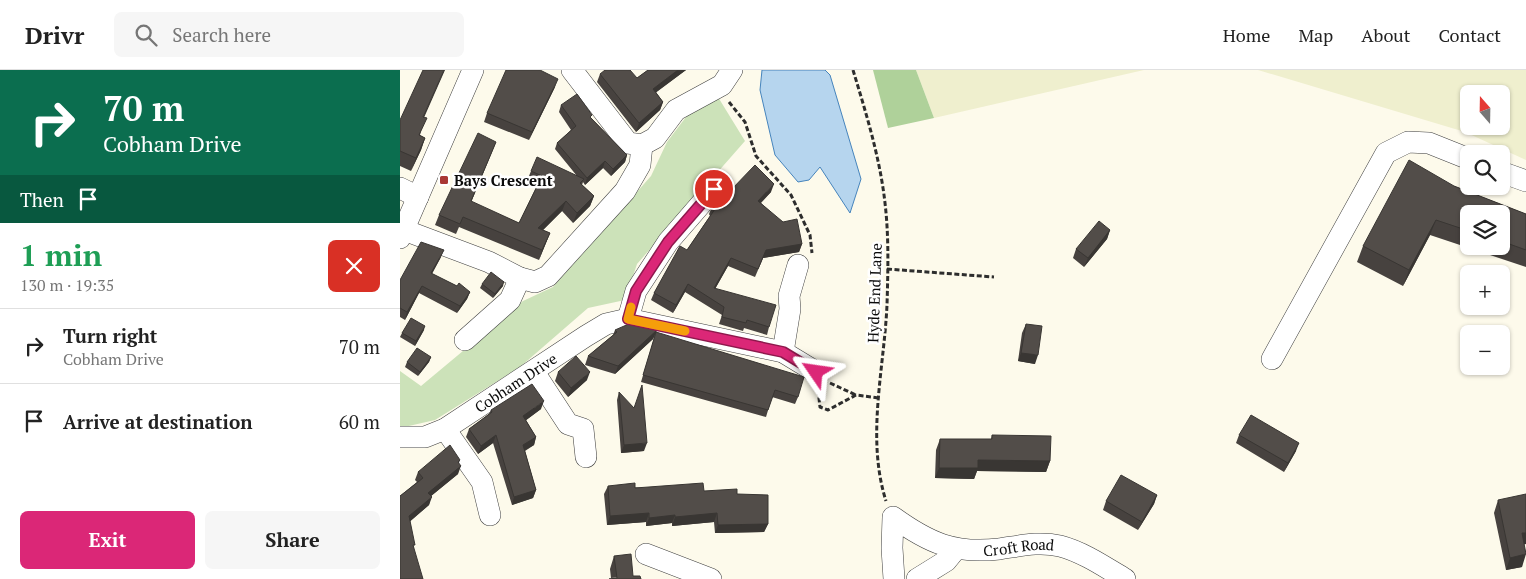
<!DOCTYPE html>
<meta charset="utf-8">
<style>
body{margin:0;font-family:"PT Serif",serif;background:#f6f6f6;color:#222;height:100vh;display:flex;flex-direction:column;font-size:19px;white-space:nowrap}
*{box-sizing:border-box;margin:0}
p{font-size:16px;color:#767676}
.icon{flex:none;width:28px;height:28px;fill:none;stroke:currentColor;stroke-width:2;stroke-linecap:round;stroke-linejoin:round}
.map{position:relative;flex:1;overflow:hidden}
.side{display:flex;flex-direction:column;background:#fff;width:400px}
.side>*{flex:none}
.banner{background:#0b6e4f;color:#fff;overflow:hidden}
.needle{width:32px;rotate:340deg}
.fabs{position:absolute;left:1060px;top:15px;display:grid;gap:10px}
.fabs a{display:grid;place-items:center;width:50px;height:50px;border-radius:8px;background:#fff;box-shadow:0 1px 4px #0004;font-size:25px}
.pin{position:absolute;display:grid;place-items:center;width:42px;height:42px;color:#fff;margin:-21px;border:2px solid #fff;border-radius:50%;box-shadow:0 1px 5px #0007}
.me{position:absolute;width:55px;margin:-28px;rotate:302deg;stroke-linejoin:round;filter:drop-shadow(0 0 4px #0008)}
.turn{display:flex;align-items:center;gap:18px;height:105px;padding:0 20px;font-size:22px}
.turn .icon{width:65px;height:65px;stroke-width:2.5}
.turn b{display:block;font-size:35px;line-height:42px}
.then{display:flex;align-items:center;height:48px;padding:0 20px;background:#0003;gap:10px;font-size:19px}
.round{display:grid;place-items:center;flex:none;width:52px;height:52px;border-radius:8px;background:#f6f6f6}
.headline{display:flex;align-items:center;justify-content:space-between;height:85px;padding:0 20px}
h1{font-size:30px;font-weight:600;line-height:38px;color:#1e9e55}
.button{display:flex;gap:10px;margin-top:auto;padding:10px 20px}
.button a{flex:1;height:58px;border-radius:8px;background:#db2777;color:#fff;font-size:20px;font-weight:600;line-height:58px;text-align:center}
.button a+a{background:#f6f6f6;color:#222}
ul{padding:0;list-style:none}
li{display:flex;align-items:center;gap:15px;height:75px;padding:0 20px;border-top:1px solid #e0e0e0}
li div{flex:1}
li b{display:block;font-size:19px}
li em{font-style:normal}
header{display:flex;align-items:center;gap:30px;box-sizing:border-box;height:70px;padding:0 25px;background:#fff;border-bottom:1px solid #e0e0e0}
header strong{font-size:24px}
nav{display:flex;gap:28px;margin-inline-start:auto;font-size:18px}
.search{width:350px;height:45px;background:#f6f6f6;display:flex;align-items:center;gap:12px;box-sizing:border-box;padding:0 18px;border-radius:8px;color:#767676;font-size:19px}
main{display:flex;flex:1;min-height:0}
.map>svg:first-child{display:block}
.farmland{fill:#efefce;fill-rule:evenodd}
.green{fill:#cce2b9}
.forest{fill:#afd19a}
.water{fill:#b6d5ee;stroke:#4684bc}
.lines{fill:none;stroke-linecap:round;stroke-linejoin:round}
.minor-casing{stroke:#3e3e3e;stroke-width:22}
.path{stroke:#2d2d2d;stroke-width:3;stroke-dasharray:5 2.5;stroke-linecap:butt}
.minor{stroke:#fff;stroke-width:21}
.wall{fill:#47423f;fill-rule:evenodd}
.shaded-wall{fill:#393633}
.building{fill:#524d49;stroke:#393633}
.route-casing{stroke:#8e194d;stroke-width:12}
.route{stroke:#db2777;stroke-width:9}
.slow{stroke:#f59e0b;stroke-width:9}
.poi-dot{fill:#a93734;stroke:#fff;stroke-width:2}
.labels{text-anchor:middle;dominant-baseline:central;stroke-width:5;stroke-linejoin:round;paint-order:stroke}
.poi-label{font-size:15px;font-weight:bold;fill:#0b0b0b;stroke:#fff;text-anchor:start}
.street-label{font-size:15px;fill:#0b0b0b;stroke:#fff}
</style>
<header>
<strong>Drivr</strong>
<div class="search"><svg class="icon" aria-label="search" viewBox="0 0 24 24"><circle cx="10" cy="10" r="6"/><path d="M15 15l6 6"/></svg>Search here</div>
<nav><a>Home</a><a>Map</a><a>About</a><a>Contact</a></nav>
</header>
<main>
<section class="side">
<div class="banner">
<div class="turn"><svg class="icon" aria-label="right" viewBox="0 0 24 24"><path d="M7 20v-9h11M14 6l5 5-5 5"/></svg><div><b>70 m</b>Cobham Drive</div></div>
<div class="then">Then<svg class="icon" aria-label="arrive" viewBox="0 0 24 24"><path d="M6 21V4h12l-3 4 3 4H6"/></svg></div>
</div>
<div class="headline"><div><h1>1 min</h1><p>130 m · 19:35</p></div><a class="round" style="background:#d93025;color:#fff"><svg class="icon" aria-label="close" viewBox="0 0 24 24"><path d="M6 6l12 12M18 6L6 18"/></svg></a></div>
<ul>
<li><svg class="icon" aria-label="right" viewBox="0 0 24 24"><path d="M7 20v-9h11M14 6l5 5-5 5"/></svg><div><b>Turn right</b><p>Cobham Drive</p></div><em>70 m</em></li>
<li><svg class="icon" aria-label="arrive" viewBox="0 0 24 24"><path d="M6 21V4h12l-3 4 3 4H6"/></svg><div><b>Arrive at destination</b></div><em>60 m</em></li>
</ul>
<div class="button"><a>Exit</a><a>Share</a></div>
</section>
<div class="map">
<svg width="1126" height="509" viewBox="0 0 1126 509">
<rect width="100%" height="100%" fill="#fdfaeb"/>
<path class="farmland" d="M516,0H744L534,48Z
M858,0H1126V90L1065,62ZM1069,24H1101V56H1069Z"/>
<path class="green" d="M318,27L345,71L237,194L225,230L188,238L120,297L35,350L0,358V301L21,316L123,231L153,217L251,106L267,72L289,43Z"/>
<path class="forest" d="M473,0H516L534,48L488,58Z"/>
<path class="water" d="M362,0H425L430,5L461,109L450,143L420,97L409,110L398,112L375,85L360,20Z"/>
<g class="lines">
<g class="minor-casing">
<g id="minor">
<path d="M172,0L228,73L242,75L255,68L276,40L322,15L332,0"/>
<path d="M1101,102L1126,111"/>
<path d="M0,118L18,127"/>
<path d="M4,160L89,192L120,208L135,212L148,206L225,121L240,95L242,75"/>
<path d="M0,168L73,0"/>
<path d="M228,249L236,221L268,172L314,119"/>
<path d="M65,270L110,230L120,208"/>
<path d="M383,282L390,239L389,226L398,195"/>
<path d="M872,289L986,83L1008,72L1029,73L1069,89"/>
<path d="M134,302L168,354L183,359L186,387"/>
<path d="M45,359L82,412L90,445"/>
<path id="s1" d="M0,367H25L45,359L186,266L206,254L228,249L383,282L416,302"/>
<path d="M246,484L311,509"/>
<path id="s2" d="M494,509L492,478L493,447C529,473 554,484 599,479C620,476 639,471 660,476C683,482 705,497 725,509"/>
<path d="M517,509L546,491L555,480"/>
</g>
</g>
<path class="path" d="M453,0C466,43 480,88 485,133C489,167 488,201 487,235C484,300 466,368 486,431
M329,32L345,52L356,86L391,125L410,165L412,183
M487,199L594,207
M430,313L456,325
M418,320L420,337L428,340L456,325L479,328"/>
<use href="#minor" class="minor"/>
</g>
<path class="wall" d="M248,0H286L256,22L263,32L260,40L236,62L197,12L200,4L237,8Z
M155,17L129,70L84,52L87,43Z
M161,35L191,48L227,85L225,92L211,106L203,98L185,115L183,112L182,115L194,126L190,136L173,153L162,141L143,160L150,163L139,190L59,157L56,164L35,155L39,145L96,72L71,132L119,153L137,116L127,111L131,101L177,106L155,79L157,73L171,60L159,42Z
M24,47L20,65L25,68L21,80L11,101L0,96V50Z
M1054,116L1126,144V197L1030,165L1003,216L957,192L963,176ZM1069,144H1101V176H1069Z
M331,120L371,122L361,133L402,174L399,182L363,188L355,207L328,196L315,219L369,257L367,265L344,258L343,261L319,254L322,245L285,222L273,243L251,230L254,223L287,180L310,146L309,144L312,137Z
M710,160L707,169L684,197L673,188L676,179Z
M41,187L32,204L57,216L70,222L67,229L57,243L19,223L5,250L0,247V210Z
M82,214L103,216L93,228L80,218Z
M626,254L635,294L618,291L622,263Z
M24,260L15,276L0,267L2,263Z
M215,260H257L253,269L215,304L185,295L188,286L213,265Z
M256,262L398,327L395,334L372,327L366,347L241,312Z
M31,287L29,292L18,306L5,297L7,292Z
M158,302L187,310L168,327L155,311Z
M219,322L244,381L221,383L217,330Z
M141,339L126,350L136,367L134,375L125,381L136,420L133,428L112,435L93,373L78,384L66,367L69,359L89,344L91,340Z
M592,365L650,391L646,402L577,401L574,409L535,408L536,380L540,369H591Z
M839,365L896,381L884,402L836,373Z
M59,394L58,404L31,426L29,435L10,451L14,479L0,509V426L17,412L15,410L18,402Z
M208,416L304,421L337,424L368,454L364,462L315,463L314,452L272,456V453L246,456V452L207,455L204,424Z
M757,425L754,434L738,460L703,440L706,431Z
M1098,430L1124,474L1122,497L1106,500L1094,443Z
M214,486L233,506L211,508L210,499Z"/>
<path class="shaded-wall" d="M44,0H45L19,59L23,47Z
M278,0H286L250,27L253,19Z
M158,9L155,17L129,70L132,62Z
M263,32L260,40L236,62L239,53Z
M25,68L21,80L11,101L16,88Z
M96,72L92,82L67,142L71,131Z
M227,85L225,92L211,106L213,99Z
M205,91L203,98L185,115L187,108Z
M374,114L371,122L355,138L358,131Z
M194,126L190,136L173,153L177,143Z
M166,131L162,141L135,168L138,158Z
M1036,150L1030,165L1003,216L1009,200Z
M710,160L707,169L684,197L688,188Z
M150,163L146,173L139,190L142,180Z
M402,174L399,182L363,188L355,207L366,180Z
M44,180L41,187L28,210L31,203Z
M331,188L328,196L311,226L314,218Z
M104,212L103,216L93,228L95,224Z
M288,214L285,222L273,243L276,235Z
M22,216L19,223L5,250L7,242Z
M70,222L67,229L57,243L60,236Z
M25,256L24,260L15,276L16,271Z
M257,260L253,269L215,304L218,296Z
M621,283L638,285L635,294L618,291Z
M31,287L29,292L18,306L20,302Z
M190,302L187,310L168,327L171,318Z
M144,331L141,339L121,354L123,346Z
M96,365L93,373L78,384L81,376Z
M136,367L134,375L120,383L123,375Z
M247,373L244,381L221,383L224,375Z
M899,373L896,381L884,402L888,393Z
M60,390L57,398L61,396L58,404L25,431L28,423Z
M578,390L650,391L646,402L577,401L574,409L535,408L539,398Z
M136,420L133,428L112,435L114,427Z
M757,425L754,434L738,460L742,452Z
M32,427L29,435L6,455L9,446Z
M249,443L246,452L207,455L210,446Z
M317,443L314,452L272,456L275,447Z
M275,445L272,453L246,456L249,448Z
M368,454L364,462L315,463L318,455Z
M1122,463H1126V474L1118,476Z
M1126,484L1122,497L1106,500L1110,488Z"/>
<path class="building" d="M23,0H44L23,47L27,48L19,65L25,68L16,88L0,81V50Z
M106,0H140L158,9L132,62L87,43Z
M205,0H230L237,8L248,0H278L253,19L263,32L239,53L200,4Z
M177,24L192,45L190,47L227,85L213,99L205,91L187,108L157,73L176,56L161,35Z
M78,63L96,72L71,131L119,153L142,106L131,101L137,87L184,109L180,113L194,126L177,143L166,131L138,158L150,163L142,180L63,147L60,154L39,145Z
M1009,90L1054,116L1126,144V180L1101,171V144H1069V161L1036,150L1009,200L963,176Z
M355,95L374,114L358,131L383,152L397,149L402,174L366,180L358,199L331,188L314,218L376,235L369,257L347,250L346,253L322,247L324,237L288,214L276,235L254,223L280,176L287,180L315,139L312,137L328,118L331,120Z
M699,151L710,160L688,188L676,179Z
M21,172L44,180L31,203L57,216L59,213L70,222L60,236L22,216L7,242L0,238V210Z
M91,202L104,212L95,224L82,214Z
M11,248L25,256L16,271L2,263Z
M231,253L257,260L218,296L188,286L217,262L215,260Z
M626,254L642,256L638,285L621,283Z
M256,262L404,307L398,327L375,320L368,340L243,305Z
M17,278L31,287L20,302L7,292Z
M176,286L190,302L171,318L158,302Z
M132,314L144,331L123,346L136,367L123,375L136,420L114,427L96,365L81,376L69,359L92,342L91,340Z
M242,315L247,373L224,375L219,322L234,338Z
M851,345L899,373L888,393L839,365Z
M592,365L651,366L650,391L578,390V398H539L540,369H592Z
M50,375L60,390L58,392L61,396L28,423L32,427L9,446L15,475H13L23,509H0V426L23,408L18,402Z
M721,405L757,425L742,452L706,431Z
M235,413V418L303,413L304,421L337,419V424L368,425V454L318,455L317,443L275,447V445L249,448V443L210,446L208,416Z
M1126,424V463H1122L1126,484L1110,488L1098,430Z
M231,484L233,506H240L241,509H209L217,508L214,486Z"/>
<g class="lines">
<g class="route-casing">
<path id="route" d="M314,119L268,172L236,221L228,249L383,282L416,302"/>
</g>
<use href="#route" class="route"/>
<path class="slow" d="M231,237L228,249L285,261"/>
</g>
<rect class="poi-dot" x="39" y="105" width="10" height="10" rx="2.5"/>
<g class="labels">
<g class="poi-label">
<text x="54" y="110">Bays Crescent</text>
</g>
<g class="street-label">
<text transform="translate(474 223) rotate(-88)">Hyde End Lane</text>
<text stroke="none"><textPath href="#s1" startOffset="131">Cobham Drive</textPath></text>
<text stroke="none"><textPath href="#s2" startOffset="196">Croft Road</textPath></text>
</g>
</g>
</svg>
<div class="fabs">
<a><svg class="needle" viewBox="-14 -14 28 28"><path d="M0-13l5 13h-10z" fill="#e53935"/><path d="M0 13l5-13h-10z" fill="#767676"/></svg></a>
<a><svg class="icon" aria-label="search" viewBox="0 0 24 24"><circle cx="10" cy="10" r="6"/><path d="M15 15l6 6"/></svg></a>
<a><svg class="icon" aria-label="layers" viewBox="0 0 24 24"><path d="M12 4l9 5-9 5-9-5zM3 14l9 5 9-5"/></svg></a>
<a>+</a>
<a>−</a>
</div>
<div class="pin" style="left:314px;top:119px;background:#d93025"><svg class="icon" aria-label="arrive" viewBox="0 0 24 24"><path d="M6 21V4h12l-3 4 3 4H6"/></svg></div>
<svg class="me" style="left:416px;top:302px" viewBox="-20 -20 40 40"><path d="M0-17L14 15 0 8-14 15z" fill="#db2777" stroke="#fff" stroke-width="4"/></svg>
</div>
</main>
